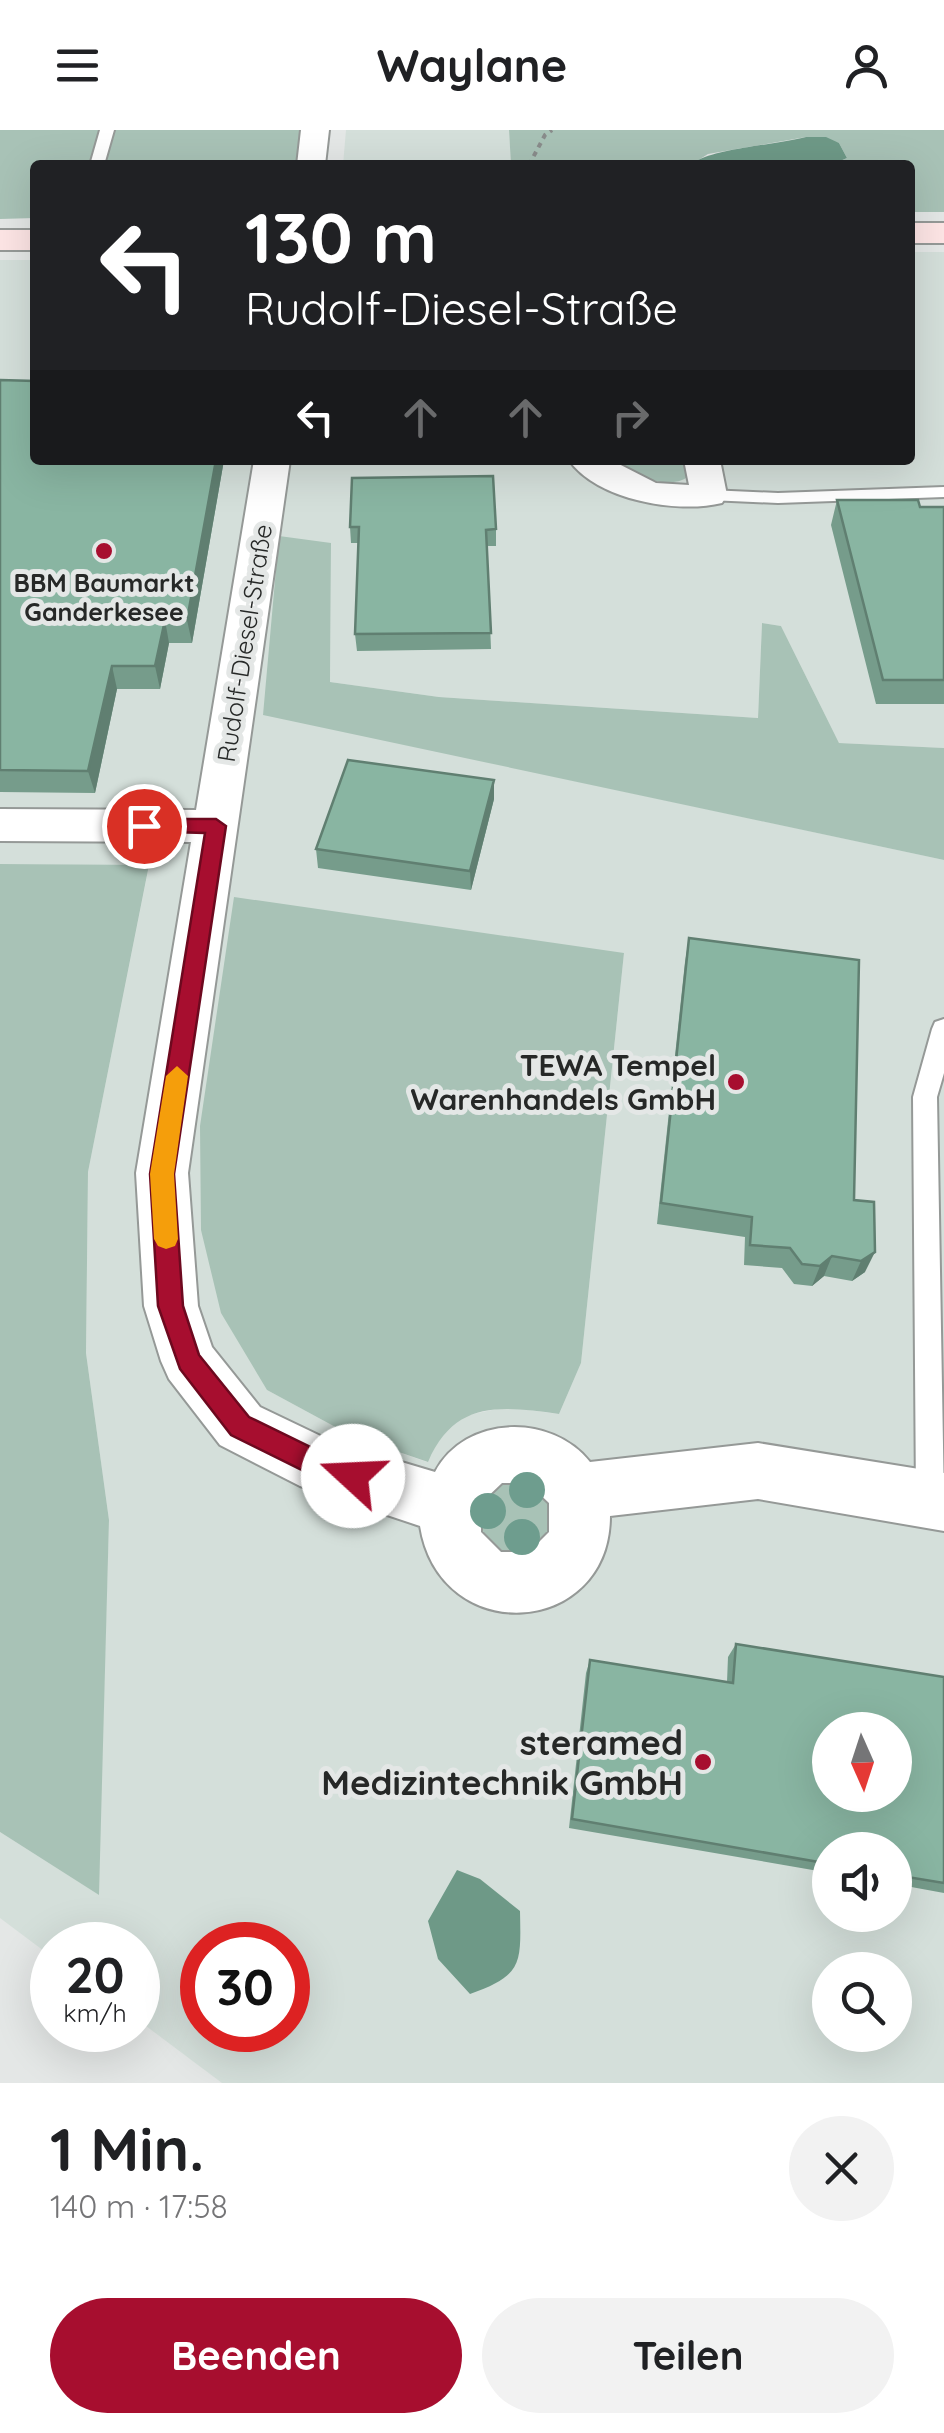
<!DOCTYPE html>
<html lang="de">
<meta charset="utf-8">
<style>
body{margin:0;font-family:Quicksand,sans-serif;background:#f2f2f2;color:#202124;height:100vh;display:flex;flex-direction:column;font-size:38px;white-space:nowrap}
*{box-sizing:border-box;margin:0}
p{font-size:32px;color:#757577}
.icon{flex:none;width:55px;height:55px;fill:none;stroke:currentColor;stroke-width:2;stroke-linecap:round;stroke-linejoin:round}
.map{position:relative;height:1953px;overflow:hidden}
.panel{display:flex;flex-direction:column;background:#fff;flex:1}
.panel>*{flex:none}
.top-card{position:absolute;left:30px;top:30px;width:885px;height:305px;border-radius:10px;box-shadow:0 10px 40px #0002;background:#202124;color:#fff;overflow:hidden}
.needle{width:65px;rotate:177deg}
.fabs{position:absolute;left:812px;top:1582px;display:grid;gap:20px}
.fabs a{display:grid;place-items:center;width:100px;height:100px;border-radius:50%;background:#fff;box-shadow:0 10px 40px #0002;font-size:50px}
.speed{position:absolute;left:30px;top:1792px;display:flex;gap:20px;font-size:50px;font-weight:700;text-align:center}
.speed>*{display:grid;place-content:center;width:130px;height:130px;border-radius:50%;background:#fff;box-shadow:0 10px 40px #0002;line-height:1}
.speed small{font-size:25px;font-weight:400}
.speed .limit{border:15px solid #d22;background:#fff;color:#111}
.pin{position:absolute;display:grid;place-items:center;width:85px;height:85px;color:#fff;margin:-42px;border:5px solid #fff;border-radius:50%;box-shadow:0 2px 10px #0007}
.me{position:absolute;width:110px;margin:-55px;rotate:290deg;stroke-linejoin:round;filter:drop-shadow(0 0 8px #0008)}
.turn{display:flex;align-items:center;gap:35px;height:210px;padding:0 50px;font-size:45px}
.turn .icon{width:130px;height:130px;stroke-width:2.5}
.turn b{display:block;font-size:70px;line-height:85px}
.lanes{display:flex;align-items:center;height:95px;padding:0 50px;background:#0003;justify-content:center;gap:50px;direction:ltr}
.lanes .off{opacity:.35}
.round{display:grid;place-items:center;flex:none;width:105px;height:105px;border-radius:52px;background:#f2f2f2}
.summary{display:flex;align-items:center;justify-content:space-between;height:170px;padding:0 50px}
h1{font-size:60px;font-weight:700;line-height:75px}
.primary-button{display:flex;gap:20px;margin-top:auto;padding:20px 50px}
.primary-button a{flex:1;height:115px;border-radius:60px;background:#a70e2f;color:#fff;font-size:40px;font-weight:700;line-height:115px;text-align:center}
.primary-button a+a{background:#f2f2f2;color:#202124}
header{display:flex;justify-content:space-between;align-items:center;height:130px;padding:0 50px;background:#fff;font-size:45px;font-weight:700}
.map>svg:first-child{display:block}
.built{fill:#d4dfda;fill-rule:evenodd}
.green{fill:#a8c2b6}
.water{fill:#6e9987}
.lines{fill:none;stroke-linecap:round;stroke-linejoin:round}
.lane-casing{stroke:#959997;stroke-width:4}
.street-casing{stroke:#959997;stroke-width:4}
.secondary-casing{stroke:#959997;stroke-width:4}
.path{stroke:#898c8b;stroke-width:4;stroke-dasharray:5 5;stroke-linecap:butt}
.lane{fill:#fff;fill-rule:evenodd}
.street{fill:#fff;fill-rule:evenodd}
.secondary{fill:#fde5e5;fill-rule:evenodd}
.tree{fill:#6e9d8e}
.wall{fill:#769c8b}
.shaded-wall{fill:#607f71}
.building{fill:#89b5a2;stroke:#607f71;stroke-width:2.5;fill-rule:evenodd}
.route{fill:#a70e2f;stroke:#6d091f;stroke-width:2.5}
.slow{fill:#f59e0b}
.poi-dot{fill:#a70e2f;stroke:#e4e7e6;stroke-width:4}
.labels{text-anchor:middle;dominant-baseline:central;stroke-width:10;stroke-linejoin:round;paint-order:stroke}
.far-poi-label{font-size:25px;font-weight:bold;fill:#262827;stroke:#e4e7e6}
.far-street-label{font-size:25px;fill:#262827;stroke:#e4e7e6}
.poi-label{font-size:30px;font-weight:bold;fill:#262827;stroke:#e4e7e6;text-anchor:end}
.near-poi-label{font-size:35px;font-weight:bold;fill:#262827;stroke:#e4e7e6;text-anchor:end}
</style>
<header><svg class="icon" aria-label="menu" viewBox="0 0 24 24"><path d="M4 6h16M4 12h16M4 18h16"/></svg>Waylane<svg class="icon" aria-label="person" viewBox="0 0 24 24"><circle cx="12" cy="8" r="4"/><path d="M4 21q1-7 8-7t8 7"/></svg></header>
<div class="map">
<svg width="944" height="1953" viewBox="0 0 944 1953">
<rect width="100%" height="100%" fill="#e4e7e6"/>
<path class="built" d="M346,0H509L511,35H343Z
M910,122H944V618L839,613L781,496L762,493L758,588L439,567L330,552L331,413L263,584L944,730V1953H222L138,1890V1815H52V1827L0,1788V1702L98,1764L109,1390L86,1223L88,1042L149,736L0,734V130H35V330H910ZM624,823L581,1233L559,1284L506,1277L464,1286L445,1299L427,1332L352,1306L267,1260ZM830,1600H895V1665H830ZM830,1720H895V1785H830ZM202,1815H288V1900H202ZM830,1840H895V1905H830Z"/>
<path class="green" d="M0,0H300L297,35H35V88L0,89Z
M509,0H944V82H910V35H831L847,28L839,13L806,7L708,24L697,31L698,35H511Z
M622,330H684L692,343C675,362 641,348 622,337Z
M279,406L331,413L330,552L439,567L758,588L762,493L781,496L839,613L944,618V730L263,585Z
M0,734L149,735L88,1042L86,1223L109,1390L99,1765L0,1702Z
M234,767L624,823L581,1233L559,1284C500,1276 455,1270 428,1332L352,1306L267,1260L221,1183L201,1100L200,996Z
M523,1348L546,1360L557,1385L541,1421L501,1426L481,1409L478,1370L496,1352Z"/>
<path class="water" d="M806,7H826L839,13L847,28L831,35H698L697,31C715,19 779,14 806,7Z
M457,1740L480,1749L520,1781C521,1834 523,1845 470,1864L438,1829L428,1791Z"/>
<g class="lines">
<g class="lane-casing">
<path id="lane" d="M100,0H114L104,35H90Z
M944,357V367L778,373L709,370L700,365L709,360L778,363Z
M944,889V943L937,967L944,1373L941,1379L931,1383L921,1379L916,1369L913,967L932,899L935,892Z"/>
</g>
<g class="street-casing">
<path id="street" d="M301,0H329L325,35H297Z
M254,330H290L188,1043L198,1176L212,1217L260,1277L331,1311L435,1342C465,1285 551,1283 590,1332L758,1313L944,1343V1401L758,1369L610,1386C610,1507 440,1519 420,1396L300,1356L220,1315L169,1249L161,1231L144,1176L136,1043L191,712L0,711V679L196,680ZM502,1353H528L549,1373V1402L529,1422H501L481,1402V1373Z
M569,330H611L656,353L689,355L684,330H720L727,365L722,373C677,384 597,370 569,330Z"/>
</g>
<g class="secondary-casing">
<path id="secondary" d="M910,93H944V113H910Z
M0,100H35V120H0Z"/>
</g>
<path class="path" d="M529,35L545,5L552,0"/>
<use href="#lane" class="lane"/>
<use href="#street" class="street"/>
<use href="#secondary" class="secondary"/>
</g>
<g class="tree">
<circle cx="527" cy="1360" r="18"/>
<circle cx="488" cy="1381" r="18"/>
<circle cx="522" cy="1407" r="18"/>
</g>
<path class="wall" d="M0,250L224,330L192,513H169L160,559H117L95,663L0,662Z
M837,370L920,377H944V574H876L831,395Z
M350,397L496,399V416H487L491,519L357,521L355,504L359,413H351Z
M494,650V669L471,760L318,738L316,719Z
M689,808L854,1070L865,1142L852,1151L824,1146L812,1156L794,1154L782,1138L744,1135L745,1107L657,1094L685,832Z
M736,1514L944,1547V1763L895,1754V1720H830V1743L569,1698L586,1543L590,1530L727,1552L728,1527Z"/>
<path class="shaded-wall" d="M216,330H224L192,513L187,490Z
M165,490L169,513L160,559L155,536Z
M112,536L117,559L95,663L88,641Z
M494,650V669L471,760L470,741Z
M875,1122L865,1142L852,1151L861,1131Z
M832,1126L824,1146L812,1156L820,1136Z"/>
<path class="building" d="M0,250L35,251V330H216L187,490H165L155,536H112L88,641L0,640Z
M493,346L496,399L486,400L491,503L355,504L359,397H350L352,348Z
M837,370H918L920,377H944V550H883Z
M348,630L494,650L470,741L316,719Z
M689,808L859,830L854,1070L874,1072L875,1122L861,1131L832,1126L820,1136L802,1134L790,1118L750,1115L752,1087L661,1073Z
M736,1514L944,1547V1753L895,1745V1720H830V1734L572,1689L590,1530L733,1553ZM830,1600H895V1665H830Z"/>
<path class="route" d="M144,689H216L226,696L174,1044L183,1176L199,1225L249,1287L325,1324L363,1337L367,1346L363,1355L353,1359L312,1345L231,1305L180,1239L158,1176L150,1044L205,703L137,701V691Z"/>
<path class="slow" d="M177,936L188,946L174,1044L178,1109L175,1116L166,1119L158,1116L154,1109L150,1044L166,946Z"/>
<g class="poi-dot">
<circle cx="104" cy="421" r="10"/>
<circle cx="736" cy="952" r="10"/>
<circle cx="703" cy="1632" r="10"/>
</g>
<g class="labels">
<g class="far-poi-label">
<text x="104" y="452">BBM Baumarkt<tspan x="104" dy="29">Ganderkesee</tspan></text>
</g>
<g class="far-street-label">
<text transform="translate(244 513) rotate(-81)">Rudolf-Diesel-Straße</text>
</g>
<g class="poi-label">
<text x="716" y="935">TEWA Tempel<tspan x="716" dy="34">Warenhandels GmbH</tspan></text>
</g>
<g class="near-poi-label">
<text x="683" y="1612">steramed<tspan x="683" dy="40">Medizintechnik GmbH</tspan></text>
</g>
</g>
</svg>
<div class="fabs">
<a><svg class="needle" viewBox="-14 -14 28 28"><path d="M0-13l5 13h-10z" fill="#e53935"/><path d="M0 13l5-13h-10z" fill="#757577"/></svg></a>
<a><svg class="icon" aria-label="sound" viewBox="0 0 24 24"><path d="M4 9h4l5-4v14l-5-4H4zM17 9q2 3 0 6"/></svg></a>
<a><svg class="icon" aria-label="search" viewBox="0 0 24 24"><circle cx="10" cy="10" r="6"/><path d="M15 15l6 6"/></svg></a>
</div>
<div class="speed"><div>20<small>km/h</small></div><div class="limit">30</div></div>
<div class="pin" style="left:144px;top:696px;background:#d93025"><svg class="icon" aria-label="arrive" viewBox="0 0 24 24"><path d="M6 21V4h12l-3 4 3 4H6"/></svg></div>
<svg class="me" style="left:353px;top:1346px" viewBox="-20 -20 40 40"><circle r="19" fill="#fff"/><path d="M0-13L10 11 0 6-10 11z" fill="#a70e2f"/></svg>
<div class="top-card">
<div class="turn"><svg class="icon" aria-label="left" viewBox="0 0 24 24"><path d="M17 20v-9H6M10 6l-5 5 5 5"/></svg><div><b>130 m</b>Rudolf-Diesel-Straße</div></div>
<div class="lanes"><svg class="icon" aria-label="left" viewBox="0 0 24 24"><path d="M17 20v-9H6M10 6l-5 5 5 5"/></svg><svg class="icon off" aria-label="ahead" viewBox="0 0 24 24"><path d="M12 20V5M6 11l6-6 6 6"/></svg><svg class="icon off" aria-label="ahead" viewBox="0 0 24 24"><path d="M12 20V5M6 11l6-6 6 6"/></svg><svg class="icon off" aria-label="right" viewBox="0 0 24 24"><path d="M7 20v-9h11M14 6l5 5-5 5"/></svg></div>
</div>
</div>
<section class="panel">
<div class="summary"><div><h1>1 Min.</h1><p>140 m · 17:58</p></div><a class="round"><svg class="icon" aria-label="close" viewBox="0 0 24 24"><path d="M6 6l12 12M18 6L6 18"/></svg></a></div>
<div class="primary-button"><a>Beenden</a><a>Teilen</a></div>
</section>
